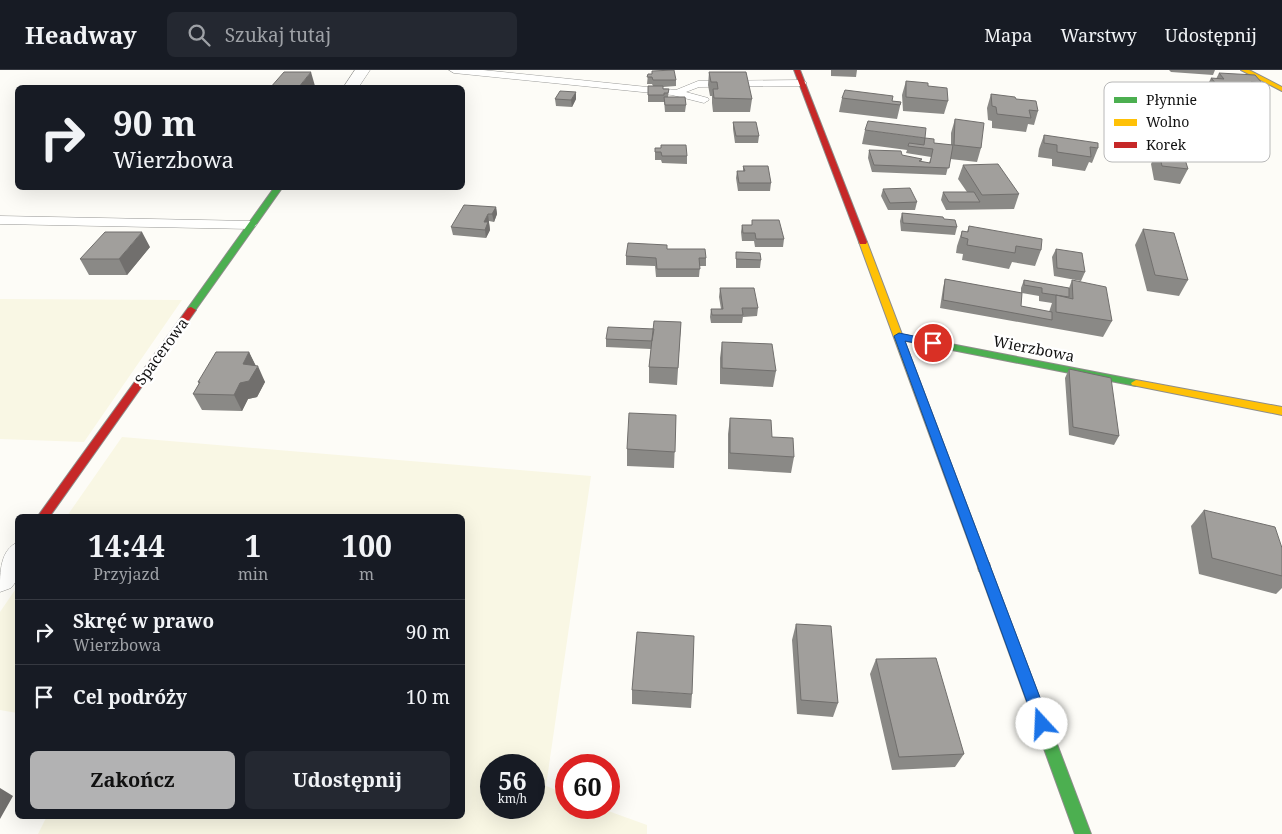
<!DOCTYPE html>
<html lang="pl">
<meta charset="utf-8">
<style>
body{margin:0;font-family:"Noto Serif",serif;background:#242831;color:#f1f3f6;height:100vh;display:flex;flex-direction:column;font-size:19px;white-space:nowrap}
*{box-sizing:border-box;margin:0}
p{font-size:16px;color:#9ea1a6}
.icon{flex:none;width:28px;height:28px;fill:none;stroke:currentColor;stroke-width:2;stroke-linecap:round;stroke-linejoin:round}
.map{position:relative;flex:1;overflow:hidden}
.sheet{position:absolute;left:15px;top:444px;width:450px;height:305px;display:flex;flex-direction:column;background:#171b24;border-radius:8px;box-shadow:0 5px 20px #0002}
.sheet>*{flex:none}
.top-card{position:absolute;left:15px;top:15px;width:450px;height:105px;border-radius:8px;box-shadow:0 5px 20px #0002;background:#171b24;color:#f1f3f6;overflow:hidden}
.speed{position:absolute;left:480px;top:684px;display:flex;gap:10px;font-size:25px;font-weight:700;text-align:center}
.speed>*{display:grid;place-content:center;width:65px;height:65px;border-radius:50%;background:#171b24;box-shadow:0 5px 20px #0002;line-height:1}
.speed small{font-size:12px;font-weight:400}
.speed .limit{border:8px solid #d22;background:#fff;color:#111}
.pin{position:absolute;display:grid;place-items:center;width:42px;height:42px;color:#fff;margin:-21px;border:2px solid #fff;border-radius:50%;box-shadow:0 1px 5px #0007}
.me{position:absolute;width:55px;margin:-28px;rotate:340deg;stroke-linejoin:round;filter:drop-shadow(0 0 4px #0008)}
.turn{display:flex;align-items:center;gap:18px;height:105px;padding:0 15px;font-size:22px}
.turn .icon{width:65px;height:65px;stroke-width:2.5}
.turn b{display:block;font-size:35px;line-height:42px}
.eta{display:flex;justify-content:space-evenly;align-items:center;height:85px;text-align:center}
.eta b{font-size:30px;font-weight:700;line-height:35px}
.button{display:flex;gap:10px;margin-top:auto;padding:10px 15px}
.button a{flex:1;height:58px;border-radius:8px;background:#b2b2b3;color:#111;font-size:20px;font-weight:700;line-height:58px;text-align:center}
.button a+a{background:#242831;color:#f1f3f6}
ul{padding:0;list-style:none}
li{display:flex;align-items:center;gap:15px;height:65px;padding:0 15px;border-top:1px solid #363941}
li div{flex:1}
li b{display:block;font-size:19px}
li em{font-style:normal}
header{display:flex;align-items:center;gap:30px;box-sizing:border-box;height:70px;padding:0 25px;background:#171b24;border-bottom:1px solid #363941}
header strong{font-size:24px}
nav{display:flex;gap:28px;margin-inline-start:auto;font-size:18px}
.search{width:350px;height:45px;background:#242831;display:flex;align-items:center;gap:12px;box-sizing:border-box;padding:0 18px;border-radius:8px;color:#9ea1a6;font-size:19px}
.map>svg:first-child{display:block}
.farmland{fill:#f9f7e4;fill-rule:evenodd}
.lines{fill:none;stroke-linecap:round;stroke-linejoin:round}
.lane-casing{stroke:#979795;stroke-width:1}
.street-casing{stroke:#979795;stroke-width:1}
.fast-casing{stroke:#8e8d8b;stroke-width:2}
.slow-casing{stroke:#8e8d8b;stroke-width:2}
.jam-casing{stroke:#8e8d8b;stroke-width:2}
.lane{fill:#fffffe;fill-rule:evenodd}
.street{fill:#fffffe;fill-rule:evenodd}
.fast{fill:#4caf50;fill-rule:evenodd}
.slow{fill:#ffc107;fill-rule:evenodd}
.jam{fill:#c62828;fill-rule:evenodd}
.wall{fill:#8a8986;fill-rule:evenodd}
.shaded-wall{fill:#716f6d}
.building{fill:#a19f9c;stroke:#716f6d}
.route{fill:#1a73e8;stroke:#114b97}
.labels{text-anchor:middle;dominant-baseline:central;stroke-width:5;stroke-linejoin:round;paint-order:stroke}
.street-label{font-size:15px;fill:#111;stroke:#fff}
.key{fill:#fff;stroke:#b8b8b8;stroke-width:1}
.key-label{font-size:14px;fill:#111}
</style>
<header>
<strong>Headway</strong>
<div class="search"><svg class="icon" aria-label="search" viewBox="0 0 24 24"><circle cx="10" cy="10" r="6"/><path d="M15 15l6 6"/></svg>Szukaj tutaj</div>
<nav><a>Mapa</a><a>Warstwy</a><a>Udostępnij</a></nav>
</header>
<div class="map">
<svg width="1282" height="764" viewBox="0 0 1282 764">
<rect width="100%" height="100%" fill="#fdfcf7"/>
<path class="farmland" d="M0,229L182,230L84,372L0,369Z
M122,367L591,406L546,716L566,724V738H600L647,755V764H38L47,746H462V446H67ZM491,695H534V738H491Z
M17,517V643L0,640V542Z"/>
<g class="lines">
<g class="lane-casing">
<path id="lane" d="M449,0H483L676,20L698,11L802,10L807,13L802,16L699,17L686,22L708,28L709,30L704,33L672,25L454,3Z
M0,146L251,151L257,155L251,159L0,154Z"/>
</g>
<g class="street-casing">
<path id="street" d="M355,0H370L358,18H343Z
M18,472V509L11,518L0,522C0,501 0,480 18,472Z"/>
</g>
<g class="fast-casing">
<path id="fast" d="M274,118H282L194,242H188V238Z
M899,264L1136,310L1141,313L1136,316L896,269L894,267L896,265Z
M984,492L989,493L990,497L1091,764H1075L978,497L979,493Z"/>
</g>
<g class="slow-casing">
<path id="slow" d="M1241,0H1249L1282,17V21Z
M863,169L867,172L990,497L989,501L984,502L979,501L978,497L859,172Z
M1136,310L1282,337V345L1132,315L1131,313Z"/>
</g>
<g class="jam-casing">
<path id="jam" d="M794,0H800L867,172L866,174H860L859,172Z
M191,237L196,240L50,446H38L188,238Z"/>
</g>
<use href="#lane" class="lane"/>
<use href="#street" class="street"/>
<use href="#fast" class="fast"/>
<use href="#slow" class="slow"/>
<use href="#jam" class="jam"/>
</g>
<path class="wall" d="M831,0H857L856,7L831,6Z
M1169,0H1215L1213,5L1171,2Z
M709,2L752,29L750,42H713L712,33V26H710L708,15Z
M1219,3L1262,13L1254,26H1253L1250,32L1211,29L1204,22L1211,8L1216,9Z
M648,4L676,10V16L663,17V19H669L668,27L686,35L685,42H665L664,30V32H648V25L653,16L652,14H647Z
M906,11L928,16L948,31L944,44L903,41L902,25Z
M991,24L1016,29L1038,41L1034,55L1028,54L1026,62L992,58V51L988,50L987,38Z
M842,28L892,31L901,32L897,49L839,42Z
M555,29H576L572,37L556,36Z
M955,49L981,78L977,92L950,89L946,105L872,102L868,88L869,80L922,89L921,92L929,93L931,87L906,83L907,80L862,74L865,60L925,68L934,73L951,75V63Z
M733,52L759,66L758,73H735L733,59Z
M1044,65L1098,78L1092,93L1089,92L1085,101L1052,96V89L1038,87L1039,79Z
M1162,77L1179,82L1188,99L1180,114L1154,110L1151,94L1158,79L1160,80Z
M655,78L687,86V94L662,93L661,90H655Z
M963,95L1019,124L1014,139L946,140L941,130L943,122H967L958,109Z
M743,96L771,113L770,121H738L736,108L737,101H743Z
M883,119L917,132L915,140H888L881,126Z
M496,137L497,144L494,152L489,151V153L490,160L486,168L453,165L451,157Z
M902,143L944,149L957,157L955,165L901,161L900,151Z
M752,150L784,169L783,177H755L754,171H742L741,162L742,155H752Z
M969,156L1041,180L1035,196L1012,192L1009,199L962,190L963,184L956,183L957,176L962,161L967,162Z
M1143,159L1188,210L1179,226L1147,221L1135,175Z
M150,177L127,205H89L80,189Z
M667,179L706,188V196H700L699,207H656L655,196L626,195V186Z
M1056,179L1085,202L1081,211L1054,206L1052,187Z
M736,182L761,190L760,198H736Z
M945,209L1021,223V218L1024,210L1069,218L1072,210L1112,251L1103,267L940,238L943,218ZM1022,223L1039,226V231L1052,233L1049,242L1021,236Z
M720,218L758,238L757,246L743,247L742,253H711L710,247L711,239H721L719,227Z
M681,252L677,315L649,313V297L651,279L606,277V269Z
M722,272L776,301L773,317L720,314V288Z
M249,282L255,295L265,312L257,327L248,329L242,341L202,340L193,324L199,314L198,312Z
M1069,299L1119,366L1114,375L1069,365L1065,308Z
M676,345L674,398L627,396V379Z
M730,348L772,367L794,387L791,403L728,399V364Z
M1204,440L1282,478V518L1276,524L1199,504L1191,456Z
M796,554L838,633L833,647L797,644L792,570Z
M876,589L964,684L955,697L892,700L870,604Z
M632,620L692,624L691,638L632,634Z"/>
<path class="shaded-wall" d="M311,2L315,16L313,18H298Z
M576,22V29L572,37L571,30Z
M496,137L497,144L494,152L492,144Z
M488,144L490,160L486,168L484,152Z
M142,162L150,177L127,205L119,189Z
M249,282L257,298L258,296L265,312L257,327L248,329L242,341L234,325L243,294Z
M0,718L13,726L0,749Z"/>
<path class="building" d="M674,0L676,10H653L652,7H647L648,4H652V1Z
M284,2H311L298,18H270Z
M709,2H746L752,29L714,28L713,19H718L717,12H711Z
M1219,3L1255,5L1262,13L1251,12L1257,18L1218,16L1211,8L1224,9Z
M906,11L928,13V16L947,18L948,31L906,27Z
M648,16H663V19H669L668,23H664V25H648Z
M845,20L893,26L892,31L901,32L900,35L842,28Z
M560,21L576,22L571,30L555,29Z
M991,24L1015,27L1016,29L1036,31L1038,41L1029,40L1031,48L997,44L996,37L992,36Z
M664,27H685L686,35H665Z
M955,49L984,53L981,78L954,75Z
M868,51L926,58L925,68L865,60Z
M733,52H756L759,66H736Z
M1044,65L1098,73V78L1090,77L1091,87L1057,82V75L1044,73Z
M925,68L934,69V73L953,75L949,98L874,95L869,80L901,81L902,85L922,89L919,91L930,93L933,79L908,76L909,73L924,75Z
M661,75H686L687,86H662L661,82H655V78H661Z
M1162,77L1179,79V82L1183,83L1188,99L1162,96L1158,79L1162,80Z
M998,94L1019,124L982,125L963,95Z
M743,96H768L771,113H739L737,101H745Z
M910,118L917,132L890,133L883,119Z
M943,122H974L980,132H949Z
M464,135L496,137L492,144H488L484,152H488L485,160L451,157Z
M902,143L943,147L944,149L955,150L957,157L903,153Z
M752,150H779L784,169H756L755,163H743L742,155H752Z
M969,156L1042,169L1041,180L1016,176L1015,183L967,175L968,169L961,167L962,161L968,162Z
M1143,159L1174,163L1188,210L1155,205Z
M105,162H142L119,189H80Z
M628,173L667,175V179H705L706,188H699L700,199H657L656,188L626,186Z
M1056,179L1082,183L1085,202L1057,198Z
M736,182L760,183L761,190L736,189Z
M945,209L1022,223L1021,236L1052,242V250L943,230Z
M1024,210L1069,218V227L1042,223V218L1024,215Z
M1072,210L1106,217L1112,251L1056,242V225L1073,229Z
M720,218H754L758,238H742L743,245H712L711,239H723Z
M654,251L681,252L678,298L649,297Z
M608,257L654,259L652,271L606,269Z
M722,272L772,274L776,301L722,298Z
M216,282H249L243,294L258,296L249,311L240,313L234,325L193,324L200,312H198Z
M1069,299L1111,308L1119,366L1073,357Z
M629,343L676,345L675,382L627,379Z
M730,348L771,350L772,367L793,368L794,387L730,383Z
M1204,440L1275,457L1282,478V506L1212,488Z
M796,554L831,556L838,633L801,630Z
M637,562L694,566L692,624L632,620Z
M936,588L964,684L899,687L876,589Z"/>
<path class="route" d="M899,263L933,270L938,273L933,276L905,271L1050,654L1048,659L1042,661L1037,659L1035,654L894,266Z"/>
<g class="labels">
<g class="street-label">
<text transform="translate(1034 278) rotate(11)">Wierzbowa</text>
<text transform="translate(161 281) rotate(-54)">Spacerowa</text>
</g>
</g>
<rect x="1104" y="12" width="166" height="80" rx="8" class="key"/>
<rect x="1114" y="27" width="23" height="6" fill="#4caf50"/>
<rect x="1114" y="49" width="23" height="7" fill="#ffc107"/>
<rect x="1114" y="72" width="23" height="6" fill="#c62828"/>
<g class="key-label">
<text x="1146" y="35">Płynnie</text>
<text x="1146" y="57">Wolno</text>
<text x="1146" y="80">Korek</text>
</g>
</svg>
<div class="speed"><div>56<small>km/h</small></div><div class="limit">60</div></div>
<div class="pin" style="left:933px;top:273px;background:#d93025"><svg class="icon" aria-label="arrive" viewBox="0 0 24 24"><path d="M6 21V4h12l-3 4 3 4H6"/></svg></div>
<svg class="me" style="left:1042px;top:654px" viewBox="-20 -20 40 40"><circle r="19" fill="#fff"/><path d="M0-13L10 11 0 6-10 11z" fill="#1a73e8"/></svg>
<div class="top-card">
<div class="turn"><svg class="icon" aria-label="right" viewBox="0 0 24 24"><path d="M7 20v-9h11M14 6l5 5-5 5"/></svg><div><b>90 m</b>Wierzbowa</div></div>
</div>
<section class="sheet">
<div class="eta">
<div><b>14:44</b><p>Przyjazd</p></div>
<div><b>1</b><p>min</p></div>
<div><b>100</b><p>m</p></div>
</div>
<ul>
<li><svg class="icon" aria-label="right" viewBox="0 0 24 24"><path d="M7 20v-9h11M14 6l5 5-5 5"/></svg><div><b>Skręć w prawo</b><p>Wierzbowa</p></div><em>90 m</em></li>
<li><svg class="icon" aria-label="arrive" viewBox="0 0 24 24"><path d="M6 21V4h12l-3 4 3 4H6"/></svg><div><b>Cel podróży</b></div><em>10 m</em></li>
</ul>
<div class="button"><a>Zakończ</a><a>Udostępnij</a></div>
</section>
</div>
